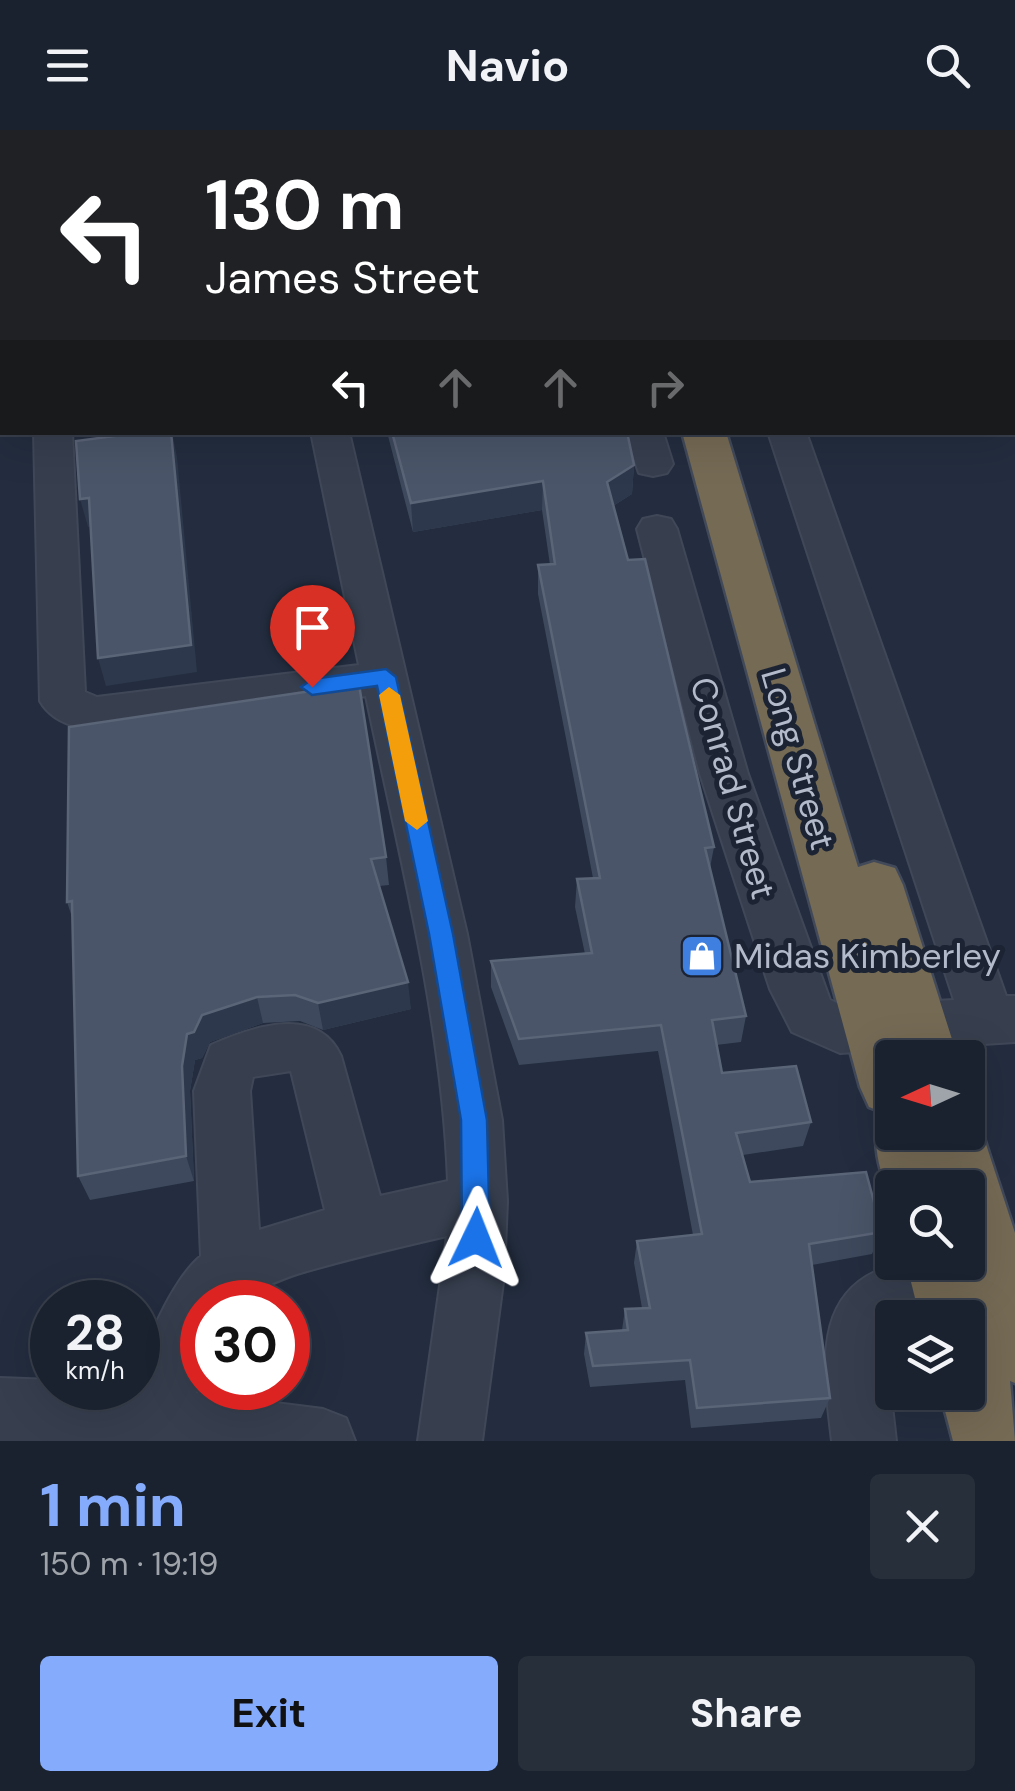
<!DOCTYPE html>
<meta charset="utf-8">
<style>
body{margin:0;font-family:"DM Sans",sans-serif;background:#272f3b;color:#f1f3f6;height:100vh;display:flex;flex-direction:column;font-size:38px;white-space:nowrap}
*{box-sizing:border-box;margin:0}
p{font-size:32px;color:#9fa4aa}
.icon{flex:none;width:55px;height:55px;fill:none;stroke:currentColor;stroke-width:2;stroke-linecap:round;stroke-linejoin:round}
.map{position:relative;height:1311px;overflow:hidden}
.details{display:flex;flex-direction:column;background:#1a222f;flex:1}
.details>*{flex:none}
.banner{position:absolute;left:0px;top:0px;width:1015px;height:305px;box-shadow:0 10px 40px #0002,0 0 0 2px #383f4b;background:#202124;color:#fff;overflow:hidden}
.needle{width:65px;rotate:266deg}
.fabs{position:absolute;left:875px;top:910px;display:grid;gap:20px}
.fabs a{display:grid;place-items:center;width:110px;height:110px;border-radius:10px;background:#1a222f;box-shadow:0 10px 40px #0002,0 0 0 2px #383f4b;font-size:50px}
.speed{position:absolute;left:30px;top:1150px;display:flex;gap:20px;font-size:50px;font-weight:700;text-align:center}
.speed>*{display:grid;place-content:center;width:130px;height:130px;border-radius:50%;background:#1a222f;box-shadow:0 10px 40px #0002,0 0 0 2px #383f4b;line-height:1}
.speed small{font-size:25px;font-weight:400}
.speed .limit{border:15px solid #d22;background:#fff;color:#111}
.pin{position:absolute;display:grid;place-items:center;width:85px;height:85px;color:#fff;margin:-102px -42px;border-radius:50% 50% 50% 0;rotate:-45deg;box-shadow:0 0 10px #0007}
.pin .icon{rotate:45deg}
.me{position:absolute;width:110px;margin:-55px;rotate:2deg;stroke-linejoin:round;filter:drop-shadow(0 0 8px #0008)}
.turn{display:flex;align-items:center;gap:35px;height:210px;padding:0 40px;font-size:45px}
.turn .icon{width:130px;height:130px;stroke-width:2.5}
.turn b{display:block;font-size:70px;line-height:85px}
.lanes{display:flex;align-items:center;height:95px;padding:0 40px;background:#0003;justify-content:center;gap:50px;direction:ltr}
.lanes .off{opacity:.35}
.round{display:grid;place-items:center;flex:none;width:105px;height:105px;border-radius:10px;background:#272f3b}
.headline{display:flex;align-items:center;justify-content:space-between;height:170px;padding:0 40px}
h1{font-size:60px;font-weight:700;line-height:75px;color:#85abfc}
.button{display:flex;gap:20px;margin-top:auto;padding:20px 40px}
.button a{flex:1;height:115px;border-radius:10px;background:#85abfc;color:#111;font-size:40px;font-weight:700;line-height:115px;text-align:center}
.button a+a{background:#272f3b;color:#f1f3f6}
header{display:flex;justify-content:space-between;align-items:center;height:130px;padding:0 40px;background:#1a222f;font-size:45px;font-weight:700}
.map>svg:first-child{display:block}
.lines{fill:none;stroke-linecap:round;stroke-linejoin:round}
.minor-casing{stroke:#404858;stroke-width:4}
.highway-casing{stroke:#424a5a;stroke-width:5}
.minor{fill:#373f4f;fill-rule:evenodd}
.highway{fill:#756a54;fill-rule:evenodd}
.wall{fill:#3e495d}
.shaded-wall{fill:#2e384c}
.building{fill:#4a5569;stroke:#5b6578;stroke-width:2.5}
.route{fill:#1a73e8;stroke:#114b97;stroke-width:2.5}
.slow{fill:#f59e0b}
.labels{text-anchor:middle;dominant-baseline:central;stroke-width:10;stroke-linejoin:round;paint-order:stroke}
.street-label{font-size:35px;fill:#b3baca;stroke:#1c2434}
.poi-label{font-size:35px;fill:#b3baca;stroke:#1c2434;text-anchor:start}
</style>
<header><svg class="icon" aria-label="menu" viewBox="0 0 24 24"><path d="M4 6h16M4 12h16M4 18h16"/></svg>Navio<svg class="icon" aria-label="search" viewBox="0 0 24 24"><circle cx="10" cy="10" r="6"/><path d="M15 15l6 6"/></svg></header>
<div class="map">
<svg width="1015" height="1311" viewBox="0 0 1015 1311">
<rect width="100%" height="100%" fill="#232d3f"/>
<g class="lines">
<g class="minor-casing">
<path id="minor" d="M15,0H45L46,2H16Z
M243,0H273L274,2H244Z
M669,0H699V2H669Z
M952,0H982L983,2H953Z
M1012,73L1015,74V97L1012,96Z
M0,264H2V286H0Z
M34,302H72L85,562L97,567L359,535L311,302H349L467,804L502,990L507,1071L504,1145L482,1311H418L447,1106C395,1118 347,1129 297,1144C257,1157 246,1172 202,1172V1241L196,1263L323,1279L346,1288L355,1311H0V1248L52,1250V1258H138C138,1223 174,1147 201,1126L194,961L211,915C252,897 317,874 341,926L380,1066L448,1051C442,888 399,725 366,566L128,600C98,601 57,601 40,571ZM291,941L325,1080L259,1100L250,961L253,947Z
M625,302H663L673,334L667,343L653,346L639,343Z
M768,302H806L1006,866H1015V912L840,923L792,902L770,859L700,644L637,399L643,389L657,386L671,389L677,399L748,644L830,870L844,876L954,870Z
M908,1132H958L969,1137L978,1158L969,1179L948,1188H892L887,1232L896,1311H832C823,1235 809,1149 908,1132Z"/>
</g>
<g class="highway-casing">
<path id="highway" d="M625,0H661L662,2H627Z
M682,302H726L858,737L874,732L895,738L903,755L958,928H892V1002H968V979L982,1002L1015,1103V1253L1010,1251L1015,1311H953L940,1262H968V1188H920L906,1132H968V1058H892V1072C880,1043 869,1010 882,982L869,977L860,957Z"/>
</g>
<use href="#minor" class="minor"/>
<use href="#highway" class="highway"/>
</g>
<path class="wall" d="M387,302H627L634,335L632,364L613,376L628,430L714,717L710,738L746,886L741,912L716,915L722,943L811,992L803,1016L743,1025L750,1052L882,1102L872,1124L812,1135L830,1268L821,1288L691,1298L685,1250L590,1257L584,1224L586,1203L622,1200L625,1179L642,1178L634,1133L637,1111L693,1105L658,921L519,935L491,857V831L585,824L575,777L577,749L593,748L538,464V435H550L542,380L413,402Z
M386,727L389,755L379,756L411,879L323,900L300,891L263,893L210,912L202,928L195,930L190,961L194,1051L90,1070L78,1046L72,787L67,772Z"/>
<path class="shaded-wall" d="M2,238V258L0,249V239Z
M172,302L177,327L197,542L106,556L98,528Z
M634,335L632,364L605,381L607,352Z
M543,351L542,380L413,402L411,373Z
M89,368L97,395L88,397L80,369Z
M408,852L411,879L323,900L318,873Z
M257,867L263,893L210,912L202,928L195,930L190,961L194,1051L186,1026L182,936L187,904L202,885Z"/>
<path class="building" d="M299,0H578L579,2H269Z
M0,50H2V238L0,239Z
M145,302H171L191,515L98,528L89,368L80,369L76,311Z
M392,302H627L634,335L607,352L628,430L645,429L714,717L705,718L746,886L712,890L722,943L796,936L811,992L736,1003L750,1052L866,1042L882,1102L809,1114L830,1268L697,1278L690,1230L593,1236L586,1203L628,1200L625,1179L650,1178L637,1111L702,1104L661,895L519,909L491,831L592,823L577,749L600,748L538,435L555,434L543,351L411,373Z
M359,554L386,727L371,729L408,852L318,873L295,865L257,867L202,885L194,902L187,904L182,936L186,1026L78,1046L72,771L67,772L69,597Z"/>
<path class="route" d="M386,539L396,547L453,804L487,990L490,1108L486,1118L476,1122L466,1118L462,1108L461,990L429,804L377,556L312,565L301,557L312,549Z"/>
<path class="slow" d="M389,557L400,565L428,691L417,700L405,691L379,565Z"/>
<defs>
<g id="shop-square" transform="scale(2.25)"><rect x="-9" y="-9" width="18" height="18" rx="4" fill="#3f7fe0" stroke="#1c2434"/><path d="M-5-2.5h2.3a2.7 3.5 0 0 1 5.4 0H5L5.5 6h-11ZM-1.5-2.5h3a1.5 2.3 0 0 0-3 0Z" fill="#fff"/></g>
</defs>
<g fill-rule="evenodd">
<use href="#shop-square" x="702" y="826"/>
</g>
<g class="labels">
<g class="street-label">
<text transform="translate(798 629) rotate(74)">Long Street</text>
<text transform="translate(733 658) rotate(74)">Conrad Street</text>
</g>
<g class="poi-label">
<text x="734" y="826">Midas Kimberley</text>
</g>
</g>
</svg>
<div class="fabs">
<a><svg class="needle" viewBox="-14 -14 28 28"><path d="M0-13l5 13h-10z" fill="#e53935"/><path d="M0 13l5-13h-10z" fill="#9fa4aa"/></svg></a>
<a><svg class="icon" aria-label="search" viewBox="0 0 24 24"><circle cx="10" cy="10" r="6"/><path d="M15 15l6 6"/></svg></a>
<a><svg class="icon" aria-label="layers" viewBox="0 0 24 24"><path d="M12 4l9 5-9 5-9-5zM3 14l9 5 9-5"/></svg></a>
</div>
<div class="speed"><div>28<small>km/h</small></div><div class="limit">30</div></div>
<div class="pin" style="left:312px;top:557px;background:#d93025"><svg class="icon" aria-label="arrive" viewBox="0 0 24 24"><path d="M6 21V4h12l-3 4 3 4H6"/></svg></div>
<svg class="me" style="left:476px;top:1108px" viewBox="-20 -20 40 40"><path d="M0-17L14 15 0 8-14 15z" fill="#1a73e8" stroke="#fff" stroke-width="4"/></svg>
<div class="banner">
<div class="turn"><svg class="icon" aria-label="left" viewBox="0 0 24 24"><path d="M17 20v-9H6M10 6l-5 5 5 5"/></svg><div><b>130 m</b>James Street</div></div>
<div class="lanes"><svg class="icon" aria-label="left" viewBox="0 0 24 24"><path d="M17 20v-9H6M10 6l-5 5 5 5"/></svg><svg class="icon off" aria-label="ahead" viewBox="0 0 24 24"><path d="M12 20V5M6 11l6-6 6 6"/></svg><svg class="icon off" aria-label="ahead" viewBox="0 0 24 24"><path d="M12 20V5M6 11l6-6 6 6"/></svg><svg class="icon off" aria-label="right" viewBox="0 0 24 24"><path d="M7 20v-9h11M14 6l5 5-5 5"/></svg></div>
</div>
</div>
<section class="details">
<div class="headline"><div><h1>1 min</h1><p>150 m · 19:19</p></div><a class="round"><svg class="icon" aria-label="close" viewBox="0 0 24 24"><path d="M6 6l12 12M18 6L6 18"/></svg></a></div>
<div class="button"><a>Exit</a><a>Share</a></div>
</section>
